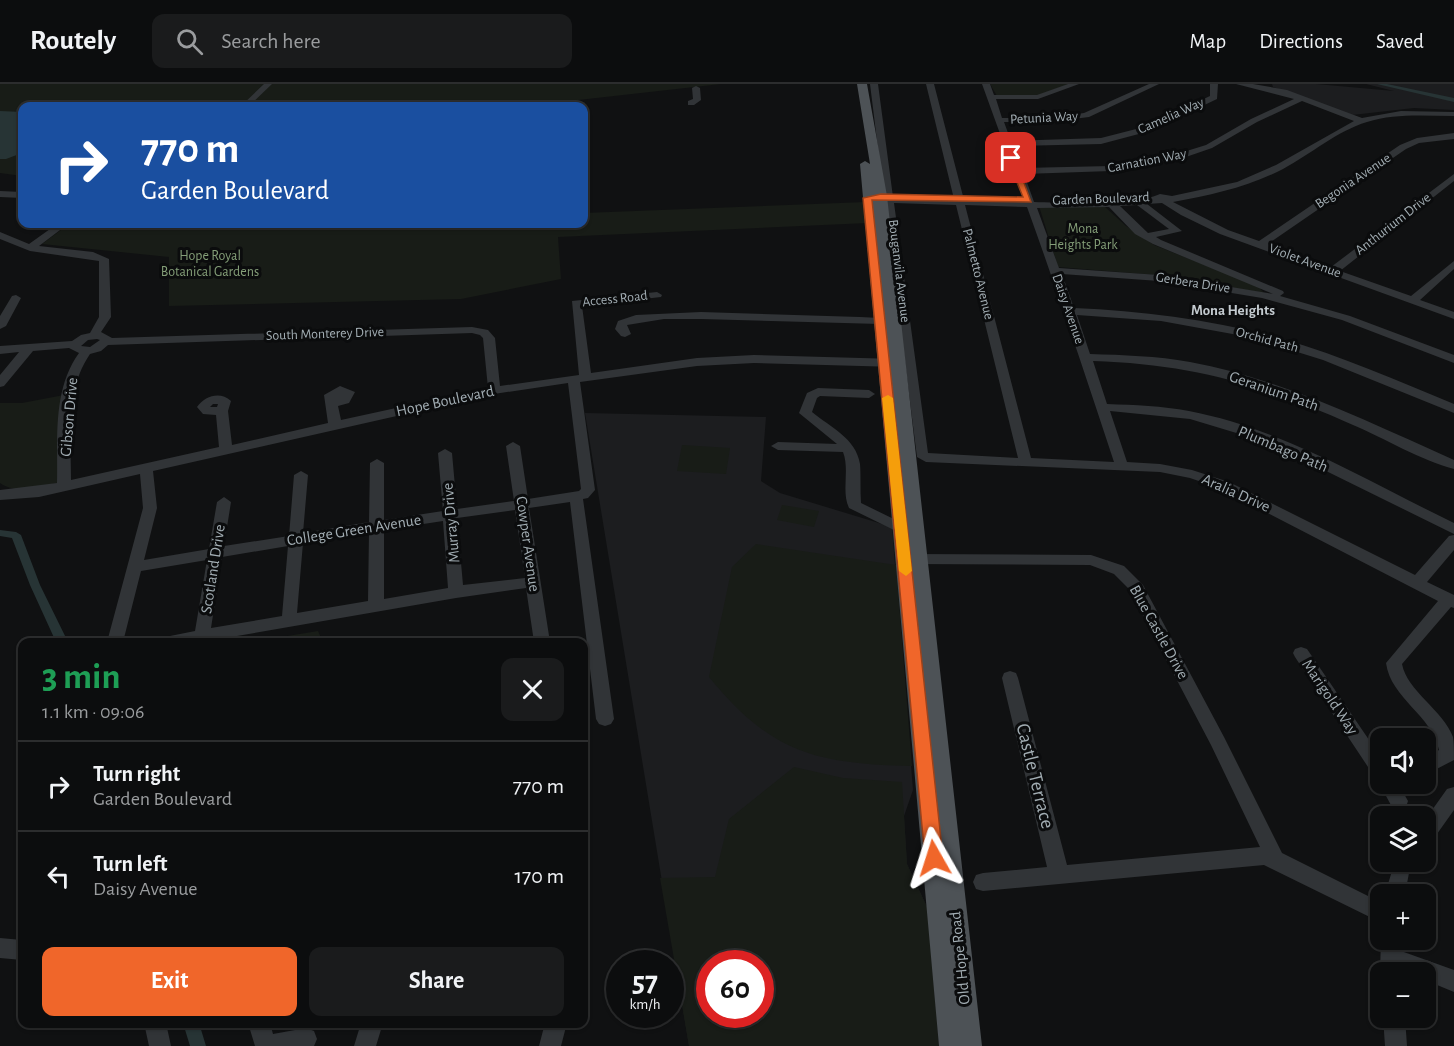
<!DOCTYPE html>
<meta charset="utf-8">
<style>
body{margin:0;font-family:"Alegreya Sans",sans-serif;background:#1a1b1c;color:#f1f3f6;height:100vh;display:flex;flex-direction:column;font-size:22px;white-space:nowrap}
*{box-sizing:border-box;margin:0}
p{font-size:20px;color:#9a9c9e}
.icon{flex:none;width:33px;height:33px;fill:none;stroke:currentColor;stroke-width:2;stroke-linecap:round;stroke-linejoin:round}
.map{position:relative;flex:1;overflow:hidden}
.side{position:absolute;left:18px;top:554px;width:570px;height:390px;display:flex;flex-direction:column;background:#0c0d0e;border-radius:12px;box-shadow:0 2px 4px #0004,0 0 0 2px #2c2d2e}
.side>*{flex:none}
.top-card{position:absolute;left:18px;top:18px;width:570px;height:126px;border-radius:12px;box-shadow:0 2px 4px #0004,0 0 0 2px #2c2d2e;background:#1a4fa0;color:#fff;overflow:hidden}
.controls{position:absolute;left:1370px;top:644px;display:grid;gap:12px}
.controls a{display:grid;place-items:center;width:66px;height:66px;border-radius:12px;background:#0c0d0e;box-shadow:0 2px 4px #0004,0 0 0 2px #2c2d2e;font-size:30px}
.speed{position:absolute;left:606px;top:866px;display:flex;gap:12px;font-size:30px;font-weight:700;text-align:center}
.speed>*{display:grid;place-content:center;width:78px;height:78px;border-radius:50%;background:#0c0d0e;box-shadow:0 2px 4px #0004,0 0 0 2px #2c2d2e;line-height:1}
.speed small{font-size:15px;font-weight:400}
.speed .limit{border:9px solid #d22;background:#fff;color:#111}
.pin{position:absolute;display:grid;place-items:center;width:51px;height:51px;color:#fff;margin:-26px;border-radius:12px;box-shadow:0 3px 9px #0006}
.me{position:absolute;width:66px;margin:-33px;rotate:354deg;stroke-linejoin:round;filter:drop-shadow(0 0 4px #0008)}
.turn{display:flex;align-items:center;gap:21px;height:126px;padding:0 24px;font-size:27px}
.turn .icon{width:78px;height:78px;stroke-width:2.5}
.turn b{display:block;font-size:42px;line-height:51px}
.round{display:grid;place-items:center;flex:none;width:63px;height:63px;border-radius:12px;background:#1a1b1c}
.headline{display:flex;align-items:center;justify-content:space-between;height:102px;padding:0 24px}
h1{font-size:36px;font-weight:600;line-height:45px;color:#1e9e55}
.primary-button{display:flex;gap:12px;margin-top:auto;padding:12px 24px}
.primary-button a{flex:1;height:69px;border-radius:12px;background:#f0662a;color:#fff;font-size:24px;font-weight:600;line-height:69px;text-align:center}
.primary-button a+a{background:#1a1b1c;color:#f1f3f6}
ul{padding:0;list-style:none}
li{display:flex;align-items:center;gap:18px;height:90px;padding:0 24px;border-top:2px solid #2c2d2e}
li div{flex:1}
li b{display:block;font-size:22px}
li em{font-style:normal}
header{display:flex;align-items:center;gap:36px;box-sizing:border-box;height:84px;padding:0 30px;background:#0c0d0e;border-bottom:2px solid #2c2d2e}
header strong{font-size:28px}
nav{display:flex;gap:33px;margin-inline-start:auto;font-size:21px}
.search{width:420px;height:54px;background:#1a1b1c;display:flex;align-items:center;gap:15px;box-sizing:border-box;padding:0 21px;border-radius:12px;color:#9a9c9e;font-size:22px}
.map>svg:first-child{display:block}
.built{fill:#1c1d1f;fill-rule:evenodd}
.green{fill:#181c17;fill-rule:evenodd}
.water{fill:#273435}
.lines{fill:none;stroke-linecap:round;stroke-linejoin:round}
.canal{fill:#273435;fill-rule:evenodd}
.minor{fill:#313437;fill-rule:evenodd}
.major{fill:#4d5256;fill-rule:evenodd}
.route{fill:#f0662a;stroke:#9c421b;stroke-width:1.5}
.slow{fill:#f59e0b}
.labels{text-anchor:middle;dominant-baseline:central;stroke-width:6;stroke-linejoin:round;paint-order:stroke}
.far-street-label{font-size:14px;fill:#a2adb3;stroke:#0b0c0d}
.far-park-label{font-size:14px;fill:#849e78;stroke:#0b0c0d}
.far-neighbourhood-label{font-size:15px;font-weight:bold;fill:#c3cacf;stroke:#0b0c0d}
.street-label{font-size:16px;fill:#a2adb3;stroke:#0b0c0d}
.near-street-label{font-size:20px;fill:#a2adb3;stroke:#0b0c0d}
</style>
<header>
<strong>Routely</strong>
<div class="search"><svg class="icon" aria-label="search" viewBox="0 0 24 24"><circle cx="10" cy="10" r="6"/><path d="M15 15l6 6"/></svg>Search here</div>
<nav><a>Map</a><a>Directions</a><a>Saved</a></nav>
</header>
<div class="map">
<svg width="1454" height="962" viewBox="0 0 1454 962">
<rect width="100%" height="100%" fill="#101112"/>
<path class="built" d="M1272,0H1316L1394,7L1366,0H1454V26L1414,24L1352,31L1273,3Z
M585,329L766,333L761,397L780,409L892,443L913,706L904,732L907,780L927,823L939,962H689ZM710,879H760V930H710Z"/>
<path class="green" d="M0,0H721L525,22H22V92L0,89Z
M990,0H1069L1039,11L997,12Z
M866,118L868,139L558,153L561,195L461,215L169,222V173L42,160L69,140H584V129Z
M1039,122H1104L1126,142L1154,161L1258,202L1264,209L1168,192L1058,183Z
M64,311L61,398C42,402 16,411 0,399V319H22Z
M682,361L730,364L726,390L677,387Z
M782,421L819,427L814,443L777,436Z
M756,460L896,481L912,682C816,680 771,669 709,593L732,483Z
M318,547L323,558H251Z
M794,683L843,694L902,698L907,780L927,823L939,962H689L660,794L715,793L729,735ZM710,879H760V930H710Z"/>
<path class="water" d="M0,27L22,28V69L6,75H0Z"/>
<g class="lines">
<path class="canal" d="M1377,0H1387L1454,14V18Z
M0,446L16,448L21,451L40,501L68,558H56L30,501L12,454L0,452Z
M183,939H199L206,962H190Z"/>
<path class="minor" d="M264,0H272L249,22H241Z
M870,0H878L893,113L954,115L926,0H934L964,116L1025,118L1012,87L1013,85L1005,62L1002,60L1003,58L982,0H990L994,11H1037L1068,0H1079L1038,15H996L1002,34H1050L1084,29L1149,0H1159L1089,33L1050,38H1004L1011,57L1101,54L1144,43L1210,12V0H1218L1217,15L1150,47L1101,60L1013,62L1022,84L1111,82L1177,70L1206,61L1251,35L1294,15L1236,0H1253L1287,6L1362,34L1401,27L1454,28V32C1425,32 1395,29 1367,38C1337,47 1311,70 1283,85C1248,103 1212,111 1173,118L1228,146L1259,157L1400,61L1417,54L1454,49V55L1419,59L1406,65L1268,160L1331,183L1454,90V97L1340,187L1411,212L1454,177V185L1420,216L1454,228V235L1220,150L1181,131L1162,119L1147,120L1182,147L1156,153L1161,156L1283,207L1284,209L1280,212L1350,232L1454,271V279L1342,236L1262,214L1159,197L1062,190L1074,224C1145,227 1214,236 1283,255C1341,272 1398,297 1454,320V329L1323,276L1249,253L1161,237L1077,231L1090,270C1123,271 1157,272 1190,278C1282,295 1369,338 1454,376V385C1422,377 1384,354 1353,341C1263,301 1192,280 1093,277L1107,320C1135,321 1162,322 1189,327C1283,345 1369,398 1454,439V450L1320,384L1253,354L1190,335L1110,327L1127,378L1160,380L1192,386L1229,398L1415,491L1449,452L1454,451V466L1427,498L1454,511V524L1451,523L1402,580C1407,607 1443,626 1453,653C1454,659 1454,669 1454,676L1425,691V674L1439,666C1432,631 1391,615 1386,579L1438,517L1219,404L1190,394L1160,388L926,378L917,373L885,119L877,116L884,113ZM1302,17L1354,37L1276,81L1237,98L1172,112L1160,110C1134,122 1067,119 1034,118L1024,90L1111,87L1183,74L1212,64L1257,38ZM894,119L956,121L1018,374L928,369ZM965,121L1027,123C1058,209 1086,293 1114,378L1031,374ZM1137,121L1169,145L1148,149L1120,122ZM1109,123L1135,150L1153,160L1273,210L1159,191L1059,184L1037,124Z
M696,2L700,4L701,16L694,21H688V17L693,15L692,4Z
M0,107L22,108V114L0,113Z
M57,140H68L39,162L93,168L109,175L111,233L101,248L112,254L472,243L488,246L495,254L500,302L579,291L572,217L657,208L662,211L661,213L582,222L591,289L697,274L754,271L897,275L903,279L897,283L754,279L697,282L580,298L595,406L588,414L583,415L614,635L611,640L605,642L599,640L596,635L570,418L529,424L550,558H534L526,504L456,514L202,558H158L160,554L195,547L207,476L141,487L123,558H107L143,424L140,390L39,413L0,416V406L57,399C58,357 52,306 79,269L69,264L33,267L4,302L0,303V291L19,268L0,270V262L72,257L81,251L90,249L99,233V177L30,167L0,155V148L29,160ZM472,249L480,251L483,254L488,304L341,336L338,322L349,319L355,308L340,302L324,311L328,339L232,361L228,327L231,317C220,307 205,312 197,323L203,330L216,331L219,363L71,396C71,355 65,306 90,270L101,267L108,261ZM97,255L100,256L90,263L81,262L88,256ZM568,299L581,405L579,407L528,415L520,362L513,358L506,362L514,417L457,425L452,369L445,365L438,369L443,427L384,436V379L377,375L370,379L369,438L303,449L308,391L301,387L294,391L289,452L224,462L231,418L224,413L217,418L209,465L144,476L157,424L153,387L494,310ZM213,320H218L217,323H210ZM515,426L525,494L463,501L457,434ZM443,437L448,504L384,515V446ZM369,448L368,517L297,529L303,459ZM288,462L282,532L211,544L222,473Z
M16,211L21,214L6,242L0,245V232L12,212Z
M701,228L860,233L880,234L886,237L880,240L701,235H664L627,241L631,250L625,253L621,252L615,245L618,237L636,231Z
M818,304L869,306L875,310L869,314L820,312L817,314L812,328C830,343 856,354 860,380C861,392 860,406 861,419L906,441L908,444L906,447H896L849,424C841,407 850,386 843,368L778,366L771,362L778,358L837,360L799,329L807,309Z
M908,470L1091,471L1124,482L1143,501L1224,653L1282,769L1380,818V838L1264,781L983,807L976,805L973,798L976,791L983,789L1047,783L1002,594L1004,589L1010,587L1016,589L1018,594L1067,781L1260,763L1211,661L1129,505L1114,490L1090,481L908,480L901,475Z
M1301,563L1307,565L1380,672V695L1374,692L1295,573L1293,569L1295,565Z
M1380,697V699H1398L1408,717L1406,723L1399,725L1392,723L1379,699Z
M1454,703V726L1432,757L1425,760V736L1447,705Z
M1395,777H1416L1409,789L1405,810H1385Z
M0,854L22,856V876L0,874Z
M1381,855H1401V867L1454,886V908L1425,896V888H1380Z
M1383,933H1405L1407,962H1385Z
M144,939H166L171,962H149Z
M248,939H270L273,950L306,944L314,947L317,955L314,962H255Z
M361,939H383L376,962H354Z
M545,939H567L561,962H539Z"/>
<path class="major" d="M857,0H867L887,112L982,962H939L860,80L865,77L870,80Z"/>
</g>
<path class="route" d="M1011,71L1015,74L1031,118L872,116L943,774L941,779L934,782L928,779L925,774L863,114L881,110L1023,113L1007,74Z"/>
<path class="slow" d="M888,311L893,314L912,487L906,492L899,487L882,314Z"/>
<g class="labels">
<g class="far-street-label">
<text transform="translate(1171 32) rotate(-24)">Camelia Way</text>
<text transform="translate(1044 34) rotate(-3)">Petunia Way</text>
<text transform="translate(1147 77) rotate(-11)">Carnation Way</text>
<text transform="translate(1353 97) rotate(-34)">Begonia Avenue</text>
<text transform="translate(1101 115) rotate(-2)">Garden Boulevard</text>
<text transform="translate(1393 140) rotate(-38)">Anthurium Drive</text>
<text transform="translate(1305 177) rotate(20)">Violet Avenue</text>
<text transform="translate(899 187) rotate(83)">Bouganvila Avenue</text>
<text transform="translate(978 190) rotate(76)">Palmetto Avenue</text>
<text transform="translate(1193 199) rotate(9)">Gerbera Drive</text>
<text transform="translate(615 215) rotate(-6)">Access Road</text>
<text transform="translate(1068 225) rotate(71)">Daisy Avenue</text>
<text transform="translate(325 250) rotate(-2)">South Monterey Drive</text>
<text transform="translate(1267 256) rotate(15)">Orchid Path</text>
</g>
<g class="far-park-label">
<text x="1083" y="145">Mona<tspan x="1083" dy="16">Heights Park</tspan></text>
<text x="210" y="172">Hope Royal<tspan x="210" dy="16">Botanical Gardens</tspan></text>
</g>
<g class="far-neighbourhood-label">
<text x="1233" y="226">Mona Heights</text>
</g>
<g class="street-label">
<text transform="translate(1274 307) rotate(19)">Geranium Path</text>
<text transform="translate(445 317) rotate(-12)">Hope Boulevard</text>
<text transform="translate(69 333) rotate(-85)">Gibson Drive</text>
<text transform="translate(1283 365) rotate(23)">Plumbago Path</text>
<text transform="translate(1236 409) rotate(24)">Aralia Drive</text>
<text transform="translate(451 439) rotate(-95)">Murray Drive</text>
<text transform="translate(354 446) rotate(-9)">College Green Avenue</text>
<text transform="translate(528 460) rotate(82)">Cowper Avenue</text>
<text transform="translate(213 485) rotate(-81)">Scotland Drive</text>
<text transform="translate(1159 548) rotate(61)">Blue Castle Drive</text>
<text transform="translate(1330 613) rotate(56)">Marigold Way</text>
<text transform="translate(960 874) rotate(-96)">Old Hope Road</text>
</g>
<g class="near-street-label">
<text transform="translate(1035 692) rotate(76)">Castle Terrace</text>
</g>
</g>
</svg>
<div class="controls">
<a><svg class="icon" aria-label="sound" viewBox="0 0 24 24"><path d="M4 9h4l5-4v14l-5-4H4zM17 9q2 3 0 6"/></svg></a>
<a><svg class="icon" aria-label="layers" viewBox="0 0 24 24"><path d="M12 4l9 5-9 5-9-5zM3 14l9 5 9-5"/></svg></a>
<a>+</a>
<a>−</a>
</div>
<div class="speed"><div>57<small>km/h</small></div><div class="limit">60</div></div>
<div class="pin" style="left:1011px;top:74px;background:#d93025"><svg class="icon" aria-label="arrive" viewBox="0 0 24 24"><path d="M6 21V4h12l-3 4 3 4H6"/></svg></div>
<svg class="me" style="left:934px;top:774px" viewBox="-20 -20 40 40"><path d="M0-17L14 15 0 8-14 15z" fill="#f0662a" stroke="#fff" stroke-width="4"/></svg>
<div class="top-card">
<div class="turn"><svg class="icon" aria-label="right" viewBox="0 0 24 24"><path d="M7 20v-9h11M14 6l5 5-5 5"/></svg><div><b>770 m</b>Garden Boulevard</div></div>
</div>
<section class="side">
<div class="headline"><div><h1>3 min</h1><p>1.1 km · 09:06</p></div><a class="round"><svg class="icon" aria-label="close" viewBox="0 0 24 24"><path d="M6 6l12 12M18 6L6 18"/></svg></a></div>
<ul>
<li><svg class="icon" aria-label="right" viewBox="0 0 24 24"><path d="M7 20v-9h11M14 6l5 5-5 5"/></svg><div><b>Turn right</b><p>Garden Boulevard</p></div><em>770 m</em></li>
<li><svg class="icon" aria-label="left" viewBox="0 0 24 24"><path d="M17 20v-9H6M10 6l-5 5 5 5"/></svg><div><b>Turn left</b><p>Daisy Avenue</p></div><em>170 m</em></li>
</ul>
<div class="primary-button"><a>Exit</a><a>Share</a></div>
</section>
</div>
